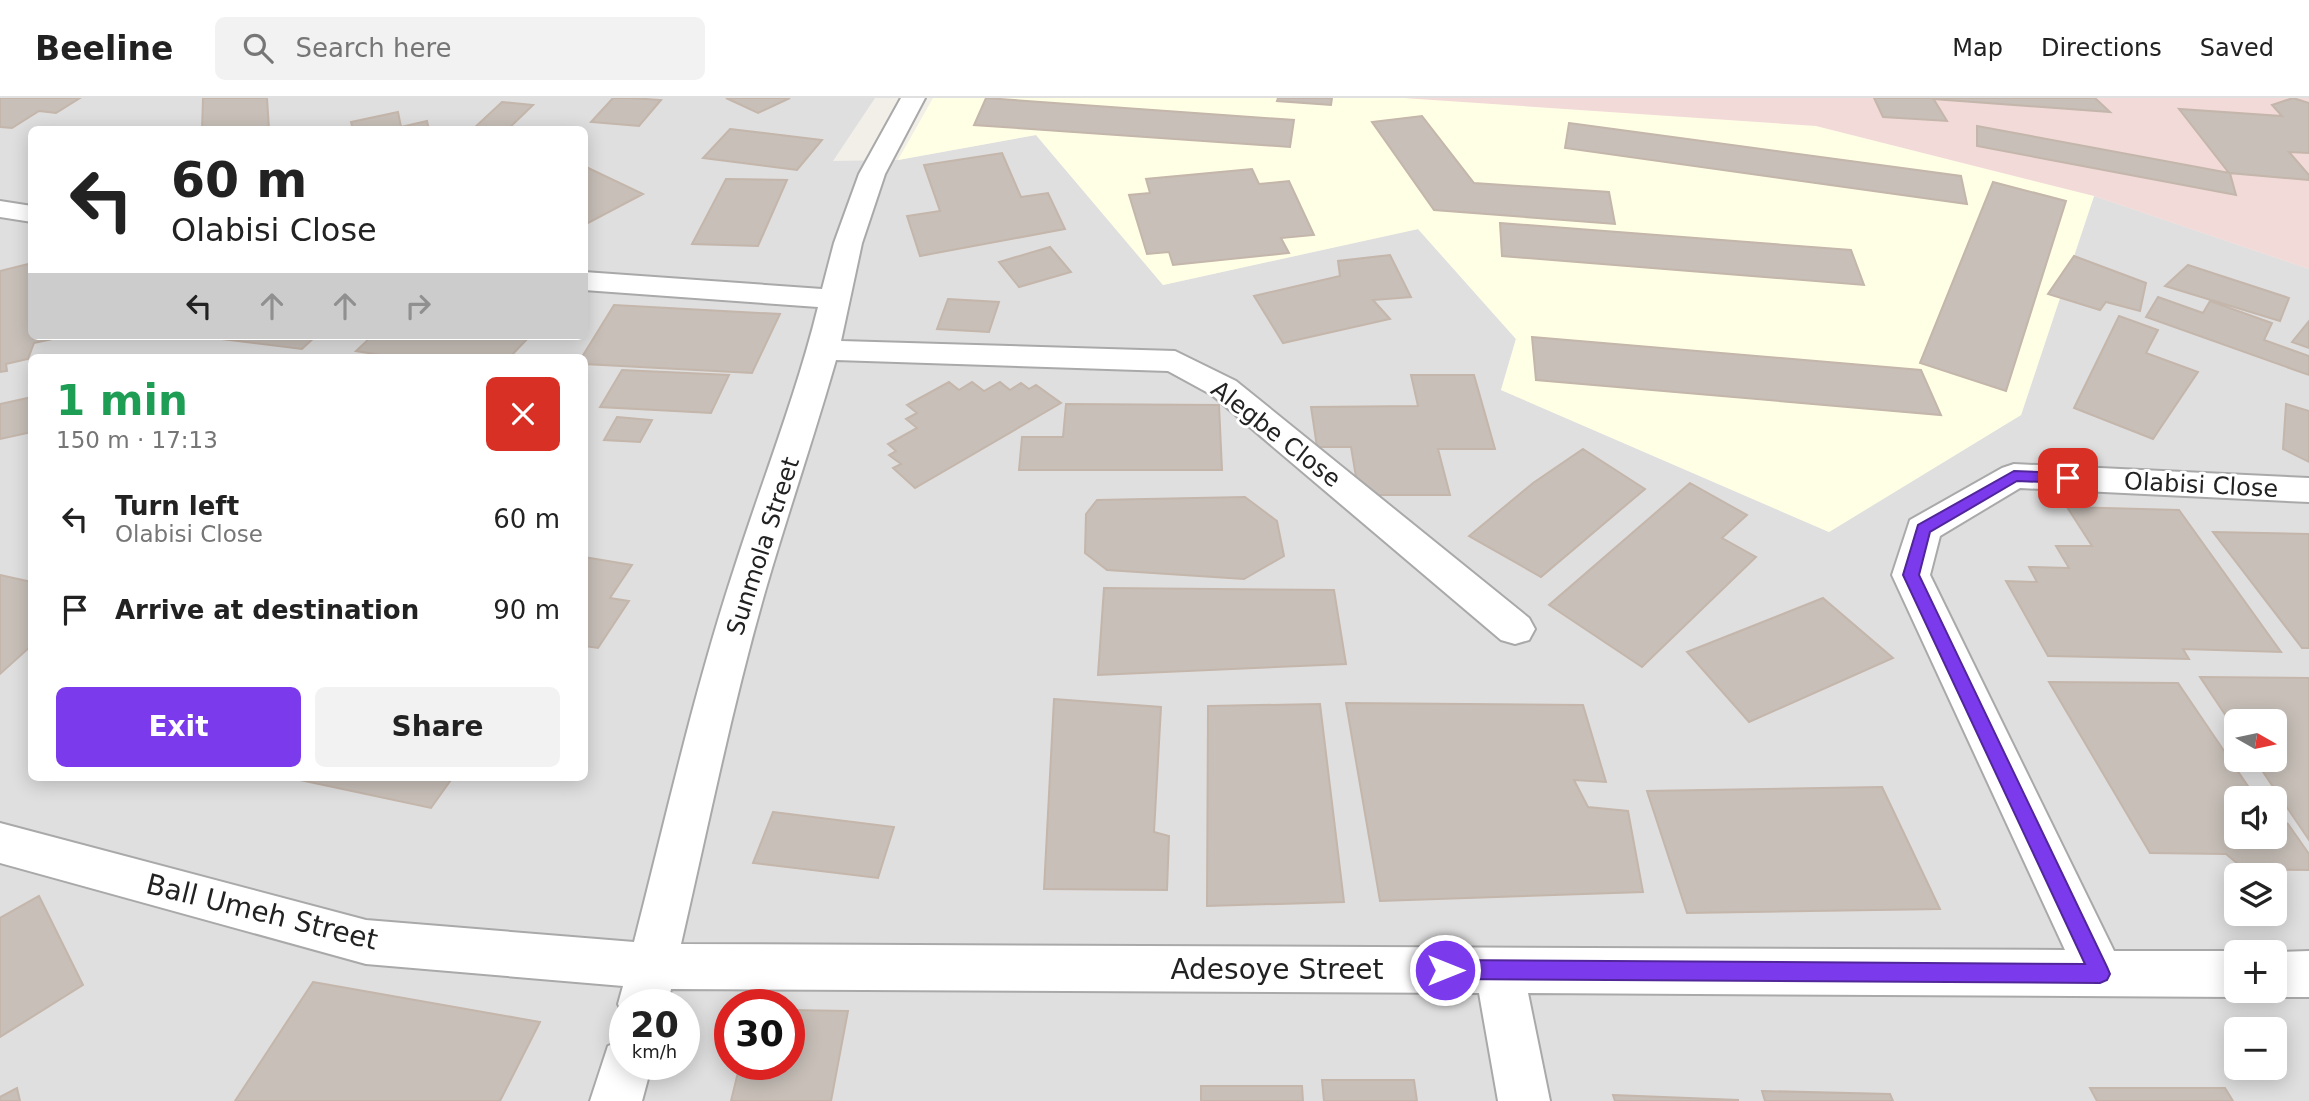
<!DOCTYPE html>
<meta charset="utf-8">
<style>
body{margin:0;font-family:"DejaVu Sans",sans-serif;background:#f2f2f2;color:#222;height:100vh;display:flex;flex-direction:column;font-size:26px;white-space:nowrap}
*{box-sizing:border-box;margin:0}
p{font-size:23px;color:#767676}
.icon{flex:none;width:38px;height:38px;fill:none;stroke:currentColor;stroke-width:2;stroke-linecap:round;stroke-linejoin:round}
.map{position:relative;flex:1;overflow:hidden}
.drawer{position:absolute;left:28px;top:256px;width:560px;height:427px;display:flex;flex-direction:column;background:#fff;border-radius:10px;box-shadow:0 4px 18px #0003}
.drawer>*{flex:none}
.hud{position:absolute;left:28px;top:28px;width:560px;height:214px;border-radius:10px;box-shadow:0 4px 18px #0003;background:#fff;color:#222;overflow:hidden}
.needle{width:46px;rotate:99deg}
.fabs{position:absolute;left:2224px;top:611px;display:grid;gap:14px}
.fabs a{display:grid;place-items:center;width:63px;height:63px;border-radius:10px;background:#fff;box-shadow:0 4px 18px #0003;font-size:35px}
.speed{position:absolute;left:609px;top:891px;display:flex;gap:14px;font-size:35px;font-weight:700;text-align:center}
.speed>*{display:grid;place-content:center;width:91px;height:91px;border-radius:50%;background:#fff;box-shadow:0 4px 18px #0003;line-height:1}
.speed small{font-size:18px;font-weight:400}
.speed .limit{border:10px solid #d22;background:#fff;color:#111}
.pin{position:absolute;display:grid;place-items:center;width:60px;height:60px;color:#fff;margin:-30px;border-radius:14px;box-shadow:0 4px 10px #0006}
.me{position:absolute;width:77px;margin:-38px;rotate:90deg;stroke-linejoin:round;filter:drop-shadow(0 0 5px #0008)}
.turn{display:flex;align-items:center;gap:24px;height:147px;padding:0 28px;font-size:32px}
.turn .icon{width:91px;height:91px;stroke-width:2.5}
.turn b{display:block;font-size:49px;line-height:60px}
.lanes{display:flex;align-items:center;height:66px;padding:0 28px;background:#0003;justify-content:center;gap:35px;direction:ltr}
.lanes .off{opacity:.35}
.round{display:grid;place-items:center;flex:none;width:74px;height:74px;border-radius:10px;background:#f2f2f2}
.head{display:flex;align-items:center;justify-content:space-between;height:119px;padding:0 28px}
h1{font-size:42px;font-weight:600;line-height:52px;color:#1e9e55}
.action{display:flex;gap:14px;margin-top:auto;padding:14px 28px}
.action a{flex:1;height:80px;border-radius:10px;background:#7c3aed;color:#fff;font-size:28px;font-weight:600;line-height:80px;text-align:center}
.action a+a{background:#f2f2f2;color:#222}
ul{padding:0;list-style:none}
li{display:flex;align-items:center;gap:21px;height:91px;padding:0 28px}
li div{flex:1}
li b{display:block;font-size:26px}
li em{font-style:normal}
header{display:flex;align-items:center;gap:42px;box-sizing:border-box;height:98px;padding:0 35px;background:#fff;border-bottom:2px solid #e0e0e0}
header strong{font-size:33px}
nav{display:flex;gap:38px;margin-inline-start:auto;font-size:24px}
.search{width:490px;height:63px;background:#f2f2f2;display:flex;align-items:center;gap:18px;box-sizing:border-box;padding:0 24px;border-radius:10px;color:#767676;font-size:26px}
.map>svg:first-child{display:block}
.residential{fill:#e0dfdf;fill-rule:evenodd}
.commercial{fill:#f2dad9}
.education{fill:#ffffe5}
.building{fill:#c7bfb8;stroke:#c4b6ab;stroke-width:2}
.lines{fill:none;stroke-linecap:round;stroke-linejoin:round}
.minor-casing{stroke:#a9a9a9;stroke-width:4}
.minor{fill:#fff;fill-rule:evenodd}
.route{fill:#7c3aed;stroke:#51269a;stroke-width:2}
.labels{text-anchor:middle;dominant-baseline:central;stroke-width:6;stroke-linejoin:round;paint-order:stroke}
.street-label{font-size:24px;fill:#222;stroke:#fff}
.near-street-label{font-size:28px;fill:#222;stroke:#fff}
</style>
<header>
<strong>Beeline</strong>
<div class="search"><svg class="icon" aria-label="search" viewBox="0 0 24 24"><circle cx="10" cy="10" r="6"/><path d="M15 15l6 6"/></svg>Search here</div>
<nav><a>Map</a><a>Directions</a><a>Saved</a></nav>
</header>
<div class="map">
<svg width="2309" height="1003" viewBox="0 0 2309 1003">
<rect width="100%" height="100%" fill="#f2efe9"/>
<path class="residential" d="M0,0H875L833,63L898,62L1036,37L1163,187L1418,131L1516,241L1501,292L1829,434L2021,317L2094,98L2309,171V1003H0ZM32,32H584V238H32ZM32,259H584V679H32ZM2236,623H2275V662H2236ZM2236,700H2275V738H2236ZM2236,777H2275V816H2236ZM2236,854H2275V892H2236ZM625,906H684V966H625ZM730,906H789V966H730ZM2236,931H2275V970H2236Z"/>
<path class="commercial" d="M1403,0H2309V171L2094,98Z"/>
<path class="education" d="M933,0H1403L1816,28L2094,98L2021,317L1829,434L1501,292L1516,241L1418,131L1163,187L1036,37L898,62Z"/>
<path class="building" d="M0,0H80L56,15L39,13L12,30L0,29Z
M203,0H267L269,31L202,32Z
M613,0H631L661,2L639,28L591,24Z
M726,0H790L758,15Z
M986,0L1294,22L1290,49L974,27Z
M1278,0H1332L1331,7L1277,3Z
M1874,0H1933L1947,23L1883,19Z
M1932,0H2095L2110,14L1933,1Z
M2293,0L2309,5V55L2289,54L2309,77V82L2229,75L2179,11L2282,18L2272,7Z
M502,4L533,7L507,32H472Z
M398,14L401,29L427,23L429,32H353L351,24Z
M1422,18L1474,85L1609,94L1615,126L1434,112L1372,24Z
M1569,25L1961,78L1967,106L1565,50Z
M1977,28L2230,75L2236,97L1977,48Z
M730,31L822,42L797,72L703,60Z
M1002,55L1021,99L1048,95L1065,131L920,158L907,118L940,113L924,67Z
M584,68L643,96L584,127Z
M1252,71L1259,86L1289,83L1314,137L1281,140L1289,155L1173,167L1169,154L1147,156L1129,97L1150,95L1146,81Z
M726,81L787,82L758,148L692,146Z
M1993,84L2066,103L2006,293L1920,265Z
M1500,125L1851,152L1864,187L1502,158Z
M1050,149L1071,174L1019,189L999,164Z
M1390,157L1411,199L1373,202L1390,221L1283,245L1254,198L1340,178L1338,163Z
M2074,158L2146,185L2140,213L2106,204L2100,212L2048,196Z
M32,165V238H66L34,245L28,261L6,266L7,273L0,274V173Z
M2188,167L2289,200L2280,223L2165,188Z
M2158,199L2203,215L2210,203L2272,225L2264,242L2309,258V277L2146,219Z
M948,201L999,204L989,234L937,231Z
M614,207L780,216L752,275L584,266L582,259Z
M2119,218L2158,232L2146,255L2198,274L2153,341L2074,310Z
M2309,223V250L2292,244Z
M197,238H316L302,251Z
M372,238H530L510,259H393L356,253Z
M1532,239L1921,272L1941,317L1536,282Z
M622,272L729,277L711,315L600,309Z
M1411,277H1474L1495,351H1438L1450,397H1359L1351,349H1317L1311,309L1418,308Z
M949,284L959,292L972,284L984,293L1000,284L1010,292L1021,285L1029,291L1036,287L1061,305L915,390L893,370L901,366L889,357L896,353L888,346L917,330L906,321L917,315L907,307Z
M32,299V334L0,341V306Z
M1066,306L1219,307L1222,372H1019L1022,339H1063Z
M2286,306L2309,313V364L2283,351Z
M617,319L652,322L640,344L604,342Z
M1583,351L1645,391L1541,479L1469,438L1533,385Z
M1690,385L1747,417L1722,440L1756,459L1642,569L1549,507Z
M1245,399L1277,423L1284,458L1244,481L1107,472L1085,455L1086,416L1097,402Z
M2067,409L2179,412L2281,554L2183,551L2189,561L2048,558L2006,483L2037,484L2029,469L2069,470L2056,448H2092Z
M2213,434L2309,436V550H2302Z
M584,459L632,467L610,500L629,503L598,550L584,548Z
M0,477L32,484V547L0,576Z
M1104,490L1334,492L1346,566L1098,577Z
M1823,500L1893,560L1749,624L1687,554Z
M2200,579L2309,580V742L2255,662H2275V623H2236V633Z
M2049,584L2178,585L2256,700H2236V738H2275V718L2288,726L2309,756V772L2244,771L2226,756L2150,755Z
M1054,601L1161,609L1154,734L1169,738L1167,792L1044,791Z
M1346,605L1583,607L1606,684L1574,682L1588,709L1628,713L1643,794L1380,803Z
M1320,606L1344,804L1207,808L1208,608Z
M286,679H453L431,710Z
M1882,689L1940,811L1687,815L1647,693Z
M773,714L894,729L878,780L753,765Z
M39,798L83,887L0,939V820Z
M313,884L540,924L500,1003H235Z
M789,912L848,913L831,1003H731L740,966H789Z
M1322,982H1414L1417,1003H1324Z
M1201,988H1302L1303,1003H1201Z
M17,990L20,1003H0V999Z
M2090,990H2225L2233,1003H2097Z
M1762,993L1890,996L1893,1003H1765Z
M1613,997L1738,1002V1003H1615Z"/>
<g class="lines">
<g class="minor-casing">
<path id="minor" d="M901,0H925L885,76L862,145L841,243L1175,253L1236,283L1529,520L1535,531L1529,542L1515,546L1501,542L1212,297L1168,273L836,262C816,332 793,400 772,470C735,593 710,720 681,846L2065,852L1892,477L1910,422L2002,370L2014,366L2309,380V404L2020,390L1940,438L1930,477L2114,853H2236V892H2252L2236,899L1528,895L1550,1003H1498L1479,895L671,891L668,906H625V921L618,906L623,888L366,866L0,765V725L366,822L634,844C666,719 694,593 734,471C762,383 796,298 818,209L584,192V174L822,191L834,145L859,76Z
M0,103L32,108V124L0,119Z
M2309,853V899H2275L2259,892H2275L2273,854Z
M625,941V966H652L642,1003H590L608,948Z"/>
</g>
<use href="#minor" class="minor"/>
</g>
<path class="route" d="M2014,373L2068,375L2075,380L2068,385L2017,383L1930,434L1919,477L2107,869L2110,876L2107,882L2100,885L1445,881L1438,878L1435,872L1438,865L1445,862L2085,866L1903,477L1918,427Z"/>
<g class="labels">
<g class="street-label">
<text transform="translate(1276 336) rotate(38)">Alegbe Close</text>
<text transform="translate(2201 387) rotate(3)">Olabisi Close</text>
<text transform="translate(763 448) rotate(-72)">Sunmola Street</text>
</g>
<g class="near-street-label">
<text transform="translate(262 814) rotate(14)">Ball Umeh Street</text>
<text x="1277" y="871">Adesoye Street</text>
</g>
</g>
</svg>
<div class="fabs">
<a><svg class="needle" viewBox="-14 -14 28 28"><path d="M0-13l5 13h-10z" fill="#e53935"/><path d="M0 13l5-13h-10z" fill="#767676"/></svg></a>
<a><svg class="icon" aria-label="sound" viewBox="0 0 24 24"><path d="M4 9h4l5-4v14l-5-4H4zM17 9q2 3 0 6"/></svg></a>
<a><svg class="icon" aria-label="layers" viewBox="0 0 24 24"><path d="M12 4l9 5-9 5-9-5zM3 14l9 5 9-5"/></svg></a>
<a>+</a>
<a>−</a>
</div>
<div class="speed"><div>20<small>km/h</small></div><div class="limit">30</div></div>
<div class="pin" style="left:2068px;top:380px;background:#d93025"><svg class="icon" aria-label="arrive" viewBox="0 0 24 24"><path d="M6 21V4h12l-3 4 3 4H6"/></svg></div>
<svg class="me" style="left:1445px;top:872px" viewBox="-20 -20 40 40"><circle r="17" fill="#7c3aed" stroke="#fff" stroke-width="3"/><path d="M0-11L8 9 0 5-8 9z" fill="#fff"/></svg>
<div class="hud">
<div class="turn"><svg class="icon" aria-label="left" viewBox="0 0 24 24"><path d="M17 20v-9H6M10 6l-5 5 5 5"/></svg><div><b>60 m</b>Olabisi Close</div></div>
<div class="lanes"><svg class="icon" aria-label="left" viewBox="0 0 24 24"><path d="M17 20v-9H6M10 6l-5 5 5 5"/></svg><svg class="icon off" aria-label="ahead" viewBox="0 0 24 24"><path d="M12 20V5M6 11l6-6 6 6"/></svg><svg class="icon off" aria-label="ahead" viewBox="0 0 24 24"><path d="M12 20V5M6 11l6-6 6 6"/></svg><svg class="icon off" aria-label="right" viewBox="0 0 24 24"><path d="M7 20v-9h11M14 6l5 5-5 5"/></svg></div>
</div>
<section class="drawer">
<div class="head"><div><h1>1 min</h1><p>150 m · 17:13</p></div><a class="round" style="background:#d93025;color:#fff"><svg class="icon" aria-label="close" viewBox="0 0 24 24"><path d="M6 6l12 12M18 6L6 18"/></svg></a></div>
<ul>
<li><svg class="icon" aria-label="left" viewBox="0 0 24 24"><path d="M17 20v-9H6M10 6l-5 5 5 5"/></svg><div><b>Turn left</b><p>Olabisi Close</p></div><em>60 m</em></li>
<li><svg class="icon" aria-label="arrive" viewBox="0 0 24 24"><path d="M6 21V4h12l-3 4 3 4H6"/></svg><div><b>Arrive at destination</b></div><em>90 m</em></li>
</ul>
<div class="action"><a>Exit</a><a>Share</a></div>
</section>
</div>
